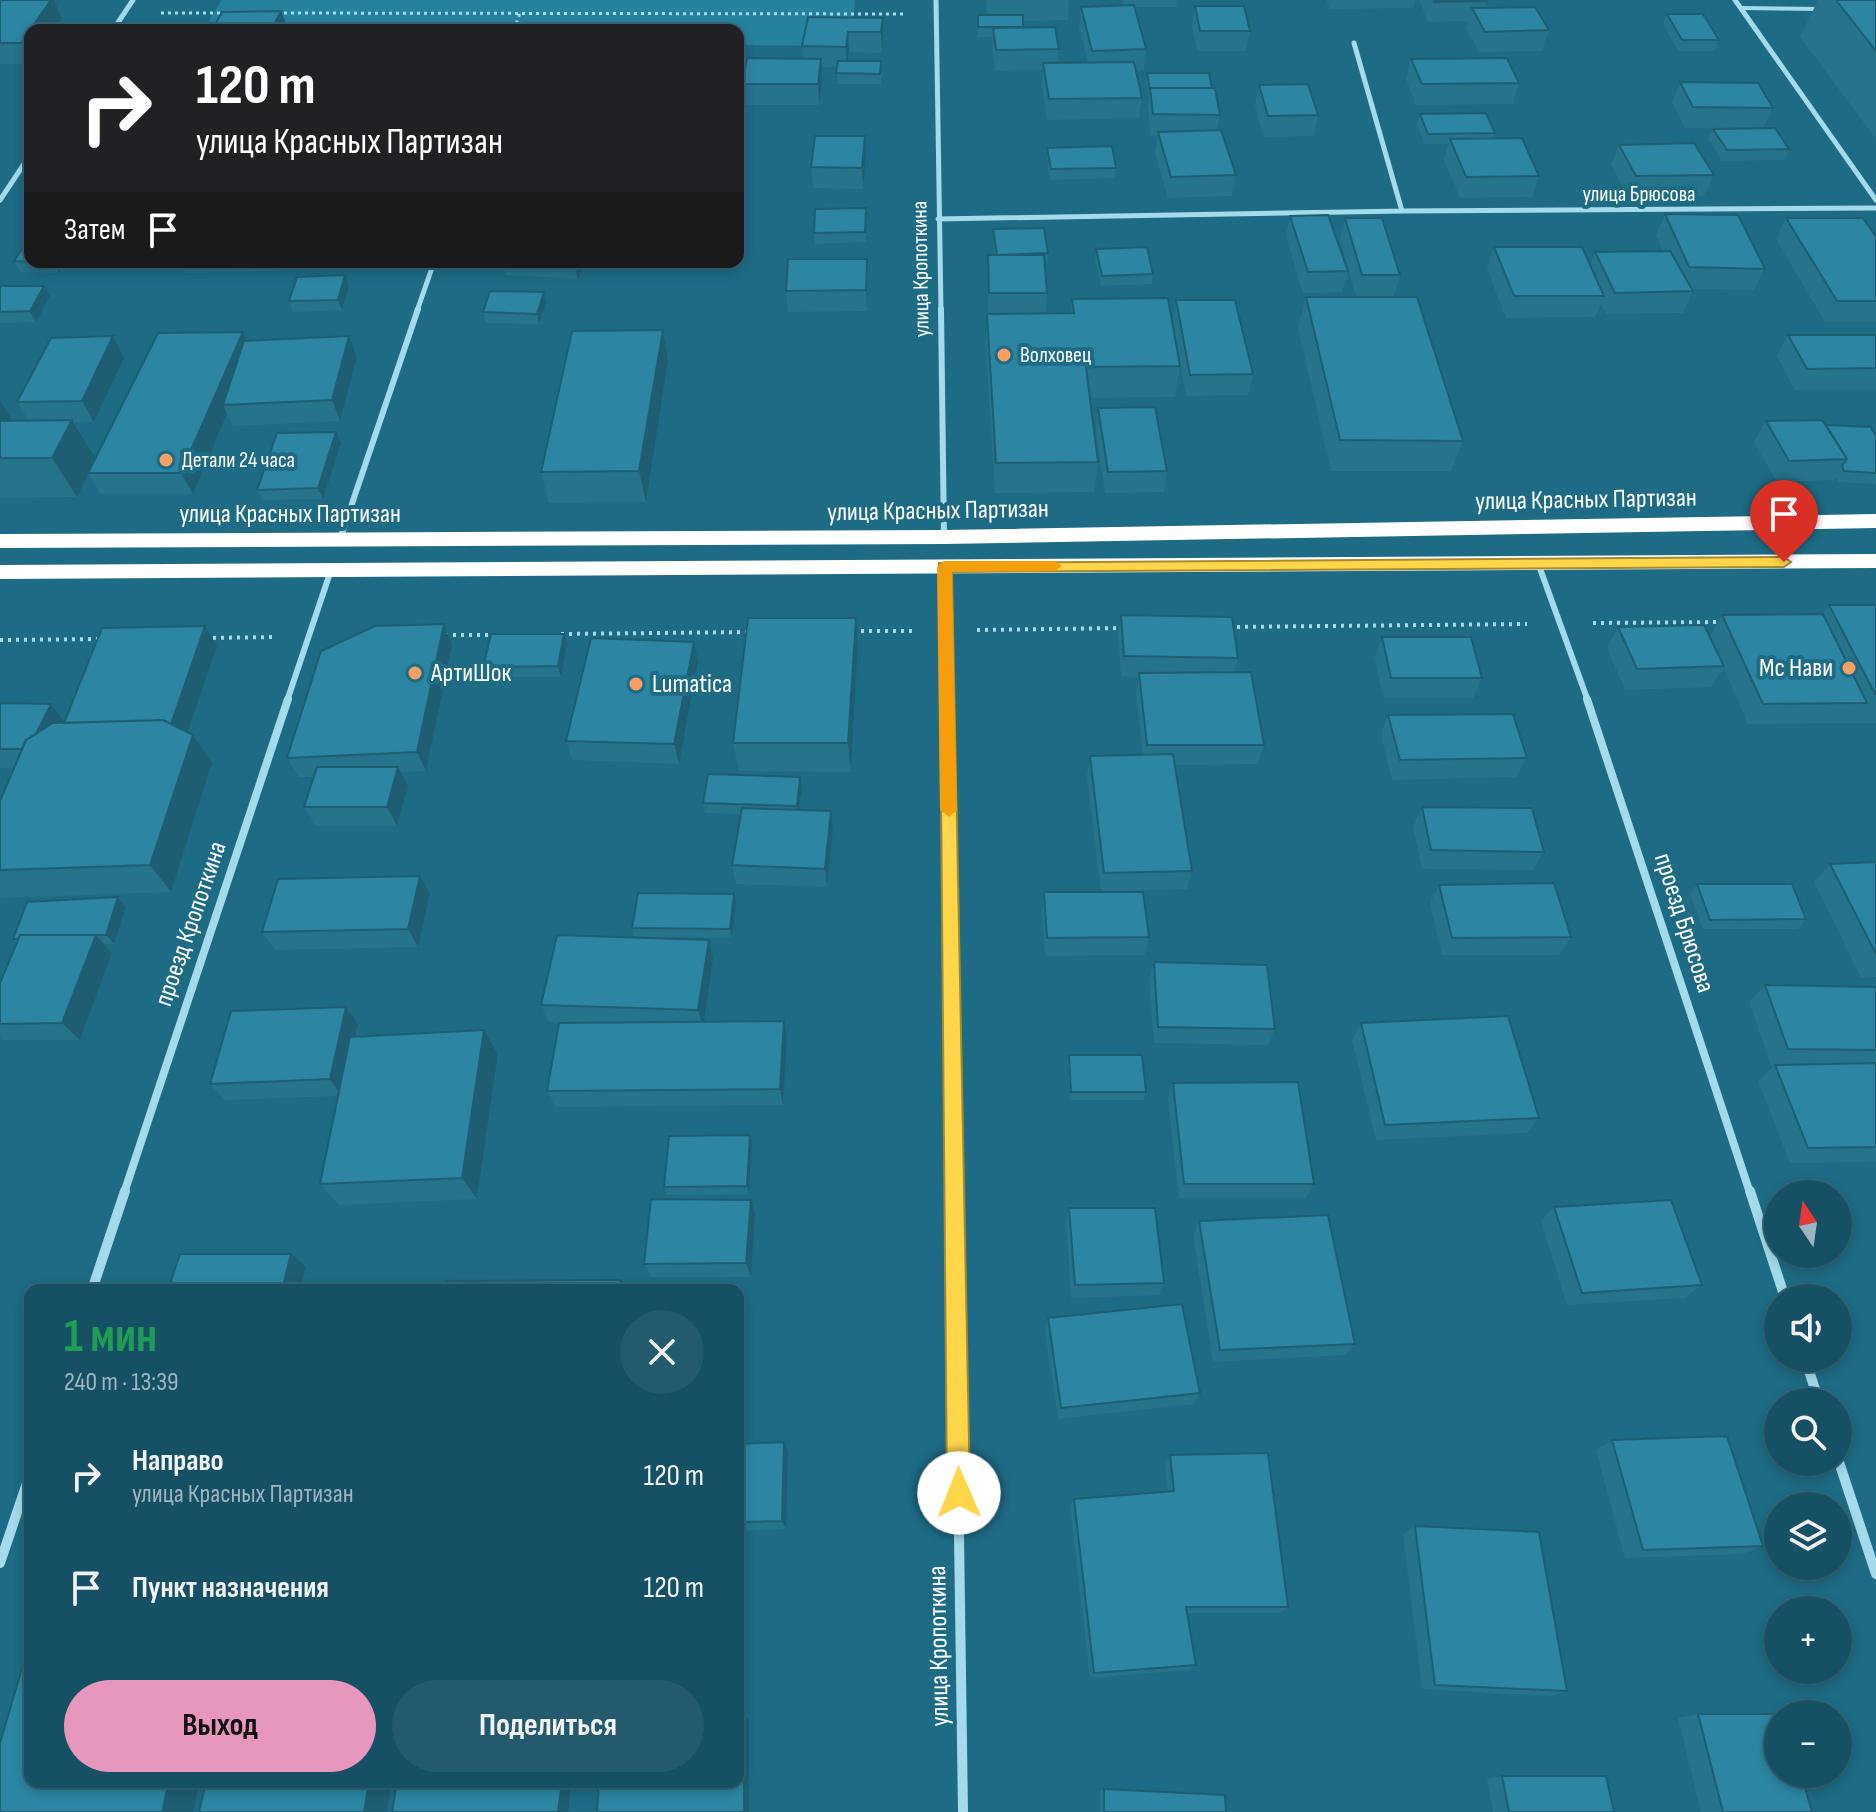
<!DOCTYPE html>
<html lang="ru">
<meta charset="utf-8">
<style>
body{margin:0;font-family:"Sofia Sans Condensed",sans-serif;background:#235a6d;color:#f1f3f6;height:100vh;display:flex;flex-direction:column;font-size:30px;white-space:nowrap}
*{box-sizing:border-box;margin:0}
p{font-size:26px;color:#9eb5bf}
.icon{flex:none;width:44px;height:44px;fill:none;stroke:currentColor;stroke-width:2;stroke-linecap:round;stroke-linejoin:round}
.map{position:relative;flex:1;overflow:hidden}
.side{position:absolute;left:24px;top:1284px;width:720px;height:504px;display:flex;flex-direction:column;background:#165064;border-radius:16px;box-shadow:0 4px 12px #0003,0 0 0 2px #356778}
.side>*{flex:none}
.top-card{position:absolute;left:24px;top:24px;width:720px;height:244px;border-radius:16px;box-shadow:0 4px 12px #0003,0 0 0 2px #356778;background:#202124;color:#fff;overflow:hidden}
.needle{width:52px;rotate:347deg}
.tools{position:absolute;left:1764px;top:1180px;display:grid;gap:16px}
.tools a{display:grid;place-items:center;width:88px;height:88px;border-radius:50%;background:#165064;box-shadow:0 4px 12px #0003,0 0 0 2px #356778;font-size:40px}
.pin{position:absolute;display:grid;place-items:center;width:68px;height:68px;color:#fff;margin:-82px -34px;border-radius:50% 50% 50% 0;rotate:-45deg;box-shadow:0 0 8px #0007}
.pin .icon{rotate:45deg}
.me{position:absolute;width:88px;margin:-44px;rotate:359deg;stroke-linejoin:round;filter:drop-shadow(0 0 6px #0008)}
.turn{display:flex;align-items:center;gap:28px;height:168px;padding:0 40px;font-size:36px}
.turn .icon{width:104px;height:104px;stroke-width:2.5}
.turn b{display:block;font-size:56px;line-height:68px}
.then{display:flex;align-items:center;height:76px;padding:0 40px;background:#0003;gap:16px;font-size:30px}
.round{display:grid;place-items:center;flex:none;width:84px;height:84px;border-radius:42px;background:#235a6d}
.headline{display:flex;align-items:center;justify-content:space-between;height:136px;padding:0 40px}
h1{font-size:48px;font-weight:700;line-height:60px;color:#1e9e55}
.cta{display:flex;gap:16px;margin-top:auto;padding:16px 40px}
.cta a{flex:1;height:92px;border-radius:48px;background:#e797bd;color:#111;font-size:32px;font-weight:700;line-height:92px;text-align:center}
.cta a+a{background:#235a6d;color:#f1f3f6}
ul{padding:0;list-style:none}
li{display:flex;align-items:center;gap:24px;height:112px;padding:0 40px}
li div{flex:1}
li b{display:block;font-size:30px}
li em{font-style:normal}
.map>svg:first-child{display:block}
.green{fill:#26819d}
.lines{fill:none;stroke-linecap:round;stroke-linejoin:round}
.path-far1{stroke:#a4daea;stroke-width:3;stroke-dasharray:3 4;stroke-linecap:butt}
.path{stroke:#a4daea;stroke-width:4;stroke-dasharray:3 5;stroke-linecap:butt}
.lane{stroke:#a4daea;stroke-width:4}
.street-far3{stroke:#a4daea;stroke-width:5}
.street-far2{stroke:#a4daea;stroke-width:6}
.street-far1{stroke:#a4daea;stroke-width:8}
.street{stroke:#a4daea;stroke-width:10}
.highway{fill:#fff;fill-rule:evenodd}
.wall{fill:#26738c}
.shaded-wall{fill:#1f5e72}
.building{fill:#2c86a3;stroke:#1f5e72;stroke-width:2}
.route{fill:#ffd54a;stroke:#a68a30;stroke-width:2}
.slow{fill:#f59e0b}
.poi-dot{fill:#fa9f63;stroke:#1d6b85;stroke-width:3}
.labels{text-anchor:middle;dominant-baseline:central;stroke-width:8;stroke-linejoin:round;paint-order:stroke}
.far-street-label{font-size:22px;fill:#fff;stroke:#1d6b85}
.far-poi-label{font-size:22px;fill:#fff;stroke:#1d6b85;text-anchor:start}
.street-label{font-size:26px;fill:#fff;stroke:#1d6b85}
.poi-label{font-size:26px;fill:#fff;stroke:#1d6b85;text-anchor:start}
</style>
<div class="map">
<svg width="1876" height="1812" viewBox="0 0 1876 1812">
<rect width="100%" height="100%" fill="#1d6b85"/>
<path class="green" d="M222,0H855L851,46L738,45V30H203Z"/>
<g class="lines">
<path class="path-far1" d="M161,13H227
M277,13L907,14
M514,30L520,13"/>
<path class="path" d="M1593,623L1723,622
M1229,627L1527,624
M977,630L1123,628
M853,631H915
M561,634L751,632
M445,635H495
M205,638L275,637
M0,640L103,639"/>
<path class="lane" d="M1741,8L1821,9"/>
<path class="street-far3" d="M936,0L941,311
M1735,0L1876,200
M113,30L133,0
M1354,43L1402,211
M0,200L30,155
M938,219L1402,211L1876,208
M417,311L434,262"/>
<path class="street-far2" d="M941,309L944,537
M340,539L418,309
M1538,563L1588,701
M944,567L946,701
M287,701L331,570"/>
<path class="street-far1" d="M946,699L954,1193
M1587,699L1750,1193
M124,1193L288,699"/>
<path class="street" d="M954,1191L963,1812
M1750,1191L1785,1298
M92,1290L125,1191
M1805,1358L1819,1402
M1838,1459L1876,1574
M0,1563L30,1474"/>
<path class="highway" d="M1876,514V528L944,544L0,548V534L944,530Z
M1876,554V568L0,579V565Z"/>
</g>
<path class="wall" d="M0,0H54L62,18L30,30V64H0Z
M986,0H1069L1068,20L1023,21V28L1059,49L1058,63L1088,62L1079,27L1081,7L1124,6L1123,0H1177V7H1134L1146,49L1144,70H1136L1142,98L1139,118L1047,120L1042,84L1043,70L995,71L992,49V37H978V15H987Z
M1326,0H1415L1413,8L1330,9Z
M1419,0H1486L1485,8L1549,30L1542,51L1479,52L1466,28L1468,21L1428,22Z
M1818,0H1876V139L1800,37Z
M1195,6L1250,31L1246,51H1197L1192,26Z
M1667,14L1719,40L1715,51H1678L1663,24Z
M883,18V38L882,53L849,52L848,61L882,72L881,84H837V67H821L822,79L819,105H744L742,84L803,58L802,46Z
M285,21L281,30H214L213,28Z
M1411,59L1519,83L1513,104L1416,105L1406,79Z
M1147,73L1220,115L1217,130L1236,175L1232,196L1168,198L1155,153L1158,135H1150L1148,108L1149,100L1146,83Z
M1680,82L1773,108L1763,128L1789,149L1784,160L1722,161L1708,139L1713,129H1734L1685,128L1672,103Z
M1259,85L1318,115L1314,136L1264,137L1255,106Z
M1420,114L1495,133L1493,139L1539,176L1532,197L1460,198L1444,160L1448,144H1425L1417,124Z
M1619,145L1714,175L1704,196L1628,197L1611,165Z
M1047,148L1116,168L1115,178L1050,180L1047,158Z
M866,157L863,189L813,188L811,167Z
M866,208V242L815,244L814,233Z
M30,214V236H29L23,225Z
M1665,214L1765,269L1754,290L1691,289L1693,291L1683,313L1606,314L1601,304L1595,317L1506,318L1487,268L1494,247L1590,264L1595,252L1663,251L1656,235Z
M1290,216L1348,271L1342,292L1303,293L1286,237Z
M1345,218L1400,275L1394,296H1356L1340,239Z
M1786,218L1876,237V322H1825L1776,239Z
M993,229L1048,253V264H1045L1047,293L1046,313H1071L1072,299L1180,366L1175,397L1090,398L1098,462L1094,492L995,493L986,345L987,314H988V255H995L993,240Z
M1096,249L1153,274L1152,284L1101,286L1095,259Z
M14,261L30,262H65L59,273L20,272Z
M179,262H312L309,270L184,273Z
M504,262H585L578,279L506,275L503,265Z
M867,280V311L788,312L786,291Z
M0,286L50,296L36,322L0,323Z
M349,286L342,310L293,312L289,301Z
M544,292L546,303L539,324L486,323L483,312Z
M1306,297L1463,441L1451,471H1331L1298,328Z
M1176,300L1253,374L1248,395L1186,396L1173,321Z
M663,330L668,361L646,502L549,503L541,472Z
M243,332L247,340L349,336L357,357L340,421L233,426L227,414L193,494H101L88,474L77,497L0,498V401L12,420H28L17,402L124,358L94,422H74L95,458Z
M1788,335H1876V390H1795L1777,356Z
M1098,408L1167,471L1164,492L1105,493L1096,429Z
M1766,421L1826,425L1876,437V484L1838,482L1835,477L1834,480L1777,482L1754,442Z
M341,443L323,499L262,500L257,490Z
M1829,605H1876V723L1748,724L1724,668L1711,687L1625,690L1607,648L1618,627L1710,636L1722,615L1823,614Z
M1121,615L1238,658L1234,672L1264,745L1258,764L1174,765L1192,871L1187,889L1101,892L1149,937L1145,955L1045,956L1042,910L1044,892H1101L1087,776L1090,756L1143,755L1136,693L1139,677L1121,676L1118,636Z
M205,626L217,646L188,732L193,735L212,763L171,892L0,898V801L14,768H0V703L51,704L64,721Z
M1382,637L1482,678L1473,698H1384L1374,658Z
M567,644L561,677H487L483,667Z
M452,645L426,771L401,772L408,786L397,826H316L304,807L314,777H299L287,758Z
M858,648L851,772L739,771L733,743Z
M698,662L679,764L572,760L566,741Z
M1388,715L1527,758L1516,777L1392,780L1381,735Z
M802,787L799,810L831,811L833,830L827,887L736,884L732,865L741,814L705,813L703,803Z
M1422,807L1544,852L1533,870L1422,869L1413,826Z
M1876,862V977L1861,978L1814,882L1830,864Z
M420,876L430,894L418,947L275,950L262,932Z
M1697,884L1806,919L1798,929H1703L1690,894Z
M1439,885L1571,937L1559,955H1442L1430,903Z
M734,894L736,904L732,938L635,937L632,928Z
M118,897L126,907L114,944H104L112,953L80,1040H2L0,1038V983L17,943L13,939Z
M713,958L703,1022L784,1021L787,1038L783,1105L556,1107L547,1091L580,1023L549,1022L541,1005Z
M1154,962L1275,1029L1268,1045L1154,1043L1149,980Z
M1765,985L1876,987V1162L1790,1163L1758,1081L1774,1066L1771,1065L1749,1002Z
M346,1007L358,1024L355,1036L484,1030L498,1054L477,1199L339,1205L320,1184L338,1096L225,1100L210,1084Z
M1361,1023L1539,1118L1527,1133L1376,1140L1352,1040Z
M1069,1055L1146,1092L1144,1100H1070L1068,1063Z
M1173,1083L1314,1184L1306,1198H1179L1168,1099Z
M752,1142L749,1194L667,1195L664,1187Z
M1554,1207L1702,1285L1685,1298L1567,1305L1541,1221Z
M1069,1208L1164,1283L1159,1295L1071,1298L1066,1222Z
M755,1214L751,1277H651L644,1264Z
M1199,1221L1355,1344L1345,1355L1213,1362L1193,1235Z
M1048,1318L1200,1393L1194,1404L1058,1419L1045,1330Z
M1612,1440L1763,1546L1743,1554L1625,1558L1596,1450Z
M738,1444L788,1452L786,1529L738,1531Z
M1170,1455L1288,1607L1280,1613H1187L1196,1665L1189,1670L1090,1678L1070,1507L1074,1499L1168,1492L1165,1464Z
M1415,1526L1567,1691L1551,1696L1422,1689L1403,1534Z
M1698,1714L1812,1812H1701L1678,1718Z
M1502,1776L1614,1812H1493L1487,1779Z
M1104,1789L1226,1812H1100V1791Z"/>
<path class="shaded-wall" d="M51,0H54L62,18L54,30H30Z
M281,11L285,21L281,30H274L273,27Z
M883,18V38L882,53L881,32Z
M30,30V62L21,43Z
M848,32L849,52L847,67L846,47Z
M821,59L822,79L819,105L818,84Z
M865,136L866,157L863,189L862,168Z
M867,259V311L866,290Z
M53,262H65L59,273Z
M306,262H312L309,270Z
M578,262H585L578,279L575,268Z
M345,275L349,286L342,310L338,300Z
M44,286L50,296L36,322L30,311Z
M544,292L546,303L539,324L537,314Z
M663,330L668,361L646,502L639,471Z
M243,332L253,353L223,405L227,414L193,494L181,473Z
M113,336L124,358L94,422L82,401Z
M349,336L357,357L340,421L332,400Z
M0,401L21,433L0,451Z
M72,420L96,459L77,497L52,458Z
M336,432L341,443L323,499L318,488Z
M856,618L858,648L851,772L848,743Z
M444,624L452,645L426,771L417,752Z
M205,626L217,646L182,749L169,729Z
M564,634L567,644L561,677L558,666Z
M694,642L698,662L679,764L674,744Z
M51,704L66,724L28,749Z
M193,735L212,763L171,892L150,865Z
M398,767L408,786L397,826L387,807Z
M800,777L802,787L798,816L797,806Z
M831,811L833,830L827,887L825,869Z
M420,876L430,894L418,947L408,929Z
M734,894L736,904L732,938L730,929Z
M118,897L126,907L114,944L106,935Z
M96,935L112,953L80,1040L62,1023Z
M709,940L713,958L703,1027L698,1010Z
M346,1007L358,1024L342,1096L330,1079Z
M784,1021L787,1038L783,1105L780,1089Z
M484,1030L498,1054L477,1199L462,1178Z
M750,1135L752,1142L749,1194L747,1186Z
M751,1200L755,1214L751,1277L746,1263Z
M291,1254L306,1267L300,1290H282Z
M621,1280L626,1290H620Z
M784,1442L788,1452L786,1529L782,1521Z
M739,1611L744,1618L742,1688L738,1685Z
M744,1716L749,1720V1812H744Z
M169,1782H200L193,1812H162Z
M369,1782H392L387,1812H364Z
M562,1782H572L568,1812H558Z"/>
<path class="building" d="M0,0H51L21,43H0Z
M1433,0H1486L1487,1L1434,2Z
M1836,0H1876V51Z
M1134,5L1146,49L1092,51L1081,7Z
M1195,6H1244L1250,31H1200Z
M1535,7L1549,30L1485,32L1472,8Z
M281,11L273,27L213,28L222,12Z
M1667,14H1703L1719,40H1682Z
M978,15H1023V27H978Z
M808,17L883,18L881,32H848L846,47L802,46Z
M1055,27L1059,49L996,50L993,28Z
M296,29H360V30H295Z
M747,58L821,59L818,84H742Z
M1507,58L1519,83L1422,84L1411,59Z
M838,61H881L880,74L836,73Z
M1134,62L1142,98L1049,99L1043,63Z
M1147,73H1209L1212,88H1150V90Z
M1680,82L1758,83L1773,108L1693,107Z
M1308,84L1318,115L1268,116L1259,85Z
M1150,88H1215L1220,115L1153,114Z
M1486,113L1495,133L1428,134L1420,114Z
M1775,128L1789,149L1727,150L1713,129Z
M1221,130L1236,175L1171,177L1158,132Z
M815,136H865L862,168L811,167Z
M1522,138L1539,176L1466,177L1450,139Z
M1694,143L1714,175L1636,176L1619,145Z
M1112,146L1116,168L1051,169L1047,148Z
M866,208L865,232L814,233L815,209Z
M30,214V225H23Z
M1665,214L1738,215L1765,269L1689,267Z
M1328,215L1348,271L1308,272L1290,216Z
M1345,218H1382L1400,275H1362Z
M1786,218H1863L1876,237V301H1837Z
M1044,228L1048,253L997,255L993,229Z
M30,237V262L14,261Z
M1147,247L1153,274L1102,276L1096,249Z
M1494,247H1582L1604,296H1514Z
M1670,251L1693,291L1615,293L1595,252Z
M988,255H1044L1047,293H989Z
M788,259H867L866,290L786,291Z
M504,262H578L575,268L503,265Z
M345,275L338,300L289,301L297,277Z
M0,286H44L30,311L0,312Z
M490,291L544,292L537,314L483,312Z
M1306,297H1417L1463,441L1340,440Z
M1168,298L1180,366L1086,367L1098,462L996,463L987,314L1074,313L1072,299Z
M1176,300H1235L1253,374L1190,375Z
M663,330L639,471L541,472L572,331Z
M243,332L181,473H88L158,333Z
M1788,335H1876V368L1807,369Z
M113,336L82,401L17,402L51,338Z
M349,336L332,400L223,405L244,341Z
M1155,407L1167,471L1108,472L1098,408Z
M72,420L52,458H0V421Z
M1822,420L1847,459L1789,461L1766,421Z
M1826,425L1871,427L1876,437V473L1844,471L1842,466L1847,459Z
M336,432L318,488L257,490L277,433Z
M1829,605H1876V694H1875Z
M1823,614L1867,703L1763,704L1722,615Z
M1121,615L1232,617L1238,658L1124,656Z
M748,618H856L848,743H733Z
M444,624L417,752L287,758L321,651L375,626Z
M1704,625L1724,666L1637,669L1618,627Z
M205,626L171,724L163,720L64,723L102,628Z
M491,634H564L558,666L483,667Z
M1382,637H1471L1482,678H1391Z
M591,638L694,642L674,744L566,741Z
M1251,672L1264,745H1147L1139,673Z
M0,703L51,704L36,734L26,740L22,749H0Z
M1513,714L1527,758L1400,760L1388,715Z
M163,720L193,735L150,865L0,870V801L26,740L53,723Z
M1173,754L1192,871L1104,873L1090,756Z
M317,767H398L387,807H304Z
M708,774L800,777L797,806L703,803Z
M1422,807L1532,808L1544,852L1431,850Z
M742,808L831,811L825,869L732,865Z
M1876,862V954L1830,864Z
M420,876L408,929L262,932L278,879Z
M1554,883L1571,937L1452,938L1439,885Z
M1697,884H1792L1806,919L1710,920Z
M1044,892H1143L1149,937L1047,938Z
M638,893L734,894L730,929L632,928Z
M118,897L106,935H20L18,939H13L27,902Z
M20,935H96L62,1023L0,1024V983Z
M557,935L709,940L698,1010L541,1005Z
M1154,962L1267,965L1275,1029L1158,1027Z
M1765,985L1876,987V1050L1788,1049Z
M346,1007L330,1079L210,1084L231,1011Z
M1508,1016L1539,1118L1385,1125L1361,1023Z
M784,1021L780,1089L547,1091L559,1023Z
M484,1030L462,1178L320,1184L350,1037Z
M1069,1055H1142L1146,1092H1071Z
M1876,1063V1147L1808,1148L1775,1065Z
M1298,1082L1314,1184H1184L1173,1083Z
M750,1135L747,1186L664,1187L669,1136Z
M651,1199L751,1200L746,1263L644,1264Z
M1671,1200L1702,1285L1582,1293L1554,1207Z
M1069,1208H1155L1164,1283L1075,1285Z
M1328,1215L1355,1344L1220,1350L1199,1221Z
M180,1254H291L282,1290H168Z
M621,1280L620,1290H444L446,1281Z
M1182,1304L1200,1393L1061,1408L1048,1318Z
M1727,1436L1763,1546L1643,1550L1612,1440Z
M784,1442L782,1521L738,1522V1444Z
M1268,1453L1288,1607H1186L1196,1665L1094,1673L1074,1499L1174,1491L1170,1455Z
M1415,1526L1539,1532L1567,1691L1435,1685Z
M30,1641V1782H169L162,1812H0V1743Z
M1698,1714H1778V1774H1801L1812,1812H1723Z
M744,1716V1812H597L599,1782H738V1717Z
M1502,1776H1606L1614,1812H1509Z
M206,1782H369L364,1812H199Z
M397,1782H562L558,1812H392Z
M1104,1789L1225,1795L1226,1812H1104Z"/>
<path class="route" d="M1784,557L1791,562L1784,567L952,572L970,1493L967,1501L959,1504L950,1501L947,1493L939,563Z"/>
<path class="slow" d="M944,561H1055L1062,566L1055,571L952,572L957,810L949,817L940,810L937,567Z"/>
<g class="poi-dot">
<circle cx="1004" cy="355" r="8"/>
<circle cx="166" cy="460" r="8"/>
<circle cx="1849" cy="668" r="8"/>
<circle cx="415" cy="673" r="8"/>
<circle cx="636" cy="684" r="8"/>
</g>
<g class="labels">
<g class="far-street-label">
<text x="1639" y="194">улица Брюсова</text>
<text transform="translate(921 269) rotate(-91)">улица Кропоткина</text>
</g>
<g class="far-poi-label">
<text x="1020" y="355">Волховец</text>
<text x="182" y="460">Детали 24 часа</text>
</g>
<g class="street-label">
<text transform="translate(1586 500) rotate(-1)">улица Красных Партизан</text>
<text transform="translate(938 511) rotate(-1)">улица Красных Партизан</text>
<text x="290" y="514">улица Красных Партизан</text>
<text transform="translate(1684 923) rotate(72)">проезд Брюсова</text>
<text transform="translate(191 924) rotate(-71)">проезд Кропоткина</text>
<text transform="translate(939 1646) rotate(-91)">улица Кропоткина</text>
</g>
<g class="poi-label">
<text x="1833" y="668" text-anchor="end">Мс Нави</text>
<text x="431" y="673">АртиШок</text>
<text x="652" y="684">Lumatica</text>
</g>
</g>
</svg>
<div class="tools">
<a><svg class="needle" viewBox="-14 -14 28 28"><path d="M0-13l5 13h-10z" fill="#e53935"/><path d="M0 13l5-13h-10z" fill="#9eb5bf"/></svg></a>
<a><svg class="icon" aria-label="sound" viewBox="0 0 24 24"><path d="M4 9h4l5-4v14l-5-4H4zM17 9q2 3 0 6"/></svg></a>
<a><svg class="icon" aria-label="search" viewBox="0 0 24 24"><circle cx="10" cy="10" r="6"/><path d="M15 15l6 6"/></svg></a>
<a><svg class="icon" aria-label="layers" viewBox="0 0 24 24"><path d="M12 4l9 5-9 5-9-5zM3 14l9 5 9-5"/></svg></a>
<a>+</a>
<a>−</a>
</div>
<div class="pin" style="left:1784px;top:562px;background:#d93025"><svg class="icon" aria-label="arrive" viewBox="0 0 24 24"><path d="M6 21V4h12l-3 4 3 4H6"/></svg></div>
<svg class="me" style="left:959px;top:1493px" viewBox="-20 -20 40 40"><circle r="19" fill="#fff"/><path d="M0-13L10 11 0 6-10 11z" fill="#ffd54a"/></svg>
<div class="top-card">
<div class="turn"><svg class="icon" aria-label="right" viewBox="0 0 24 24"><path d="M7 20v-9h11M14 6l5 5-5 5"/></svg><div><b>120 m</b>улица Красных Партизан</div></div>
<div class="then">Затем<svg class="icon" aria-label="arrive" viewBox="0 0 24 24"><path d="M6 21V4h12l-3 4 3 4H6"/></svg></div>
</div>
<section class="side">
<div class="headline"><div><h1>1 мин</h1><p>240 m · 13:39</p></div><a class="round"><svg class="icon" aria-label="close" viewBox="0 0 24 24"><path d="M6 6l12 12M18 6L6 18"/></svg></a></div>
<ul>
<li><svg class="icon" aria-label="right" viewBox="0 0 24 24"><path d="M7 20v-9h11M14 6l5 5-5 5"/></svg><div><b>Направо</b><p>улица Красных Партизан</p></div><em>120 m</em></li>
<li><svg class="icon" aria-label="arrive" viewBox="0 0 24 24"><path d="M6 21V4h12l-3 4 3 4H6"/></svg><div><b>Пункт назначения</b></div><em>120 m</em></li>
</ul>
<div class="cta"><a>Выход</a><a>Поделиться</a></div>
</section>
</div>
